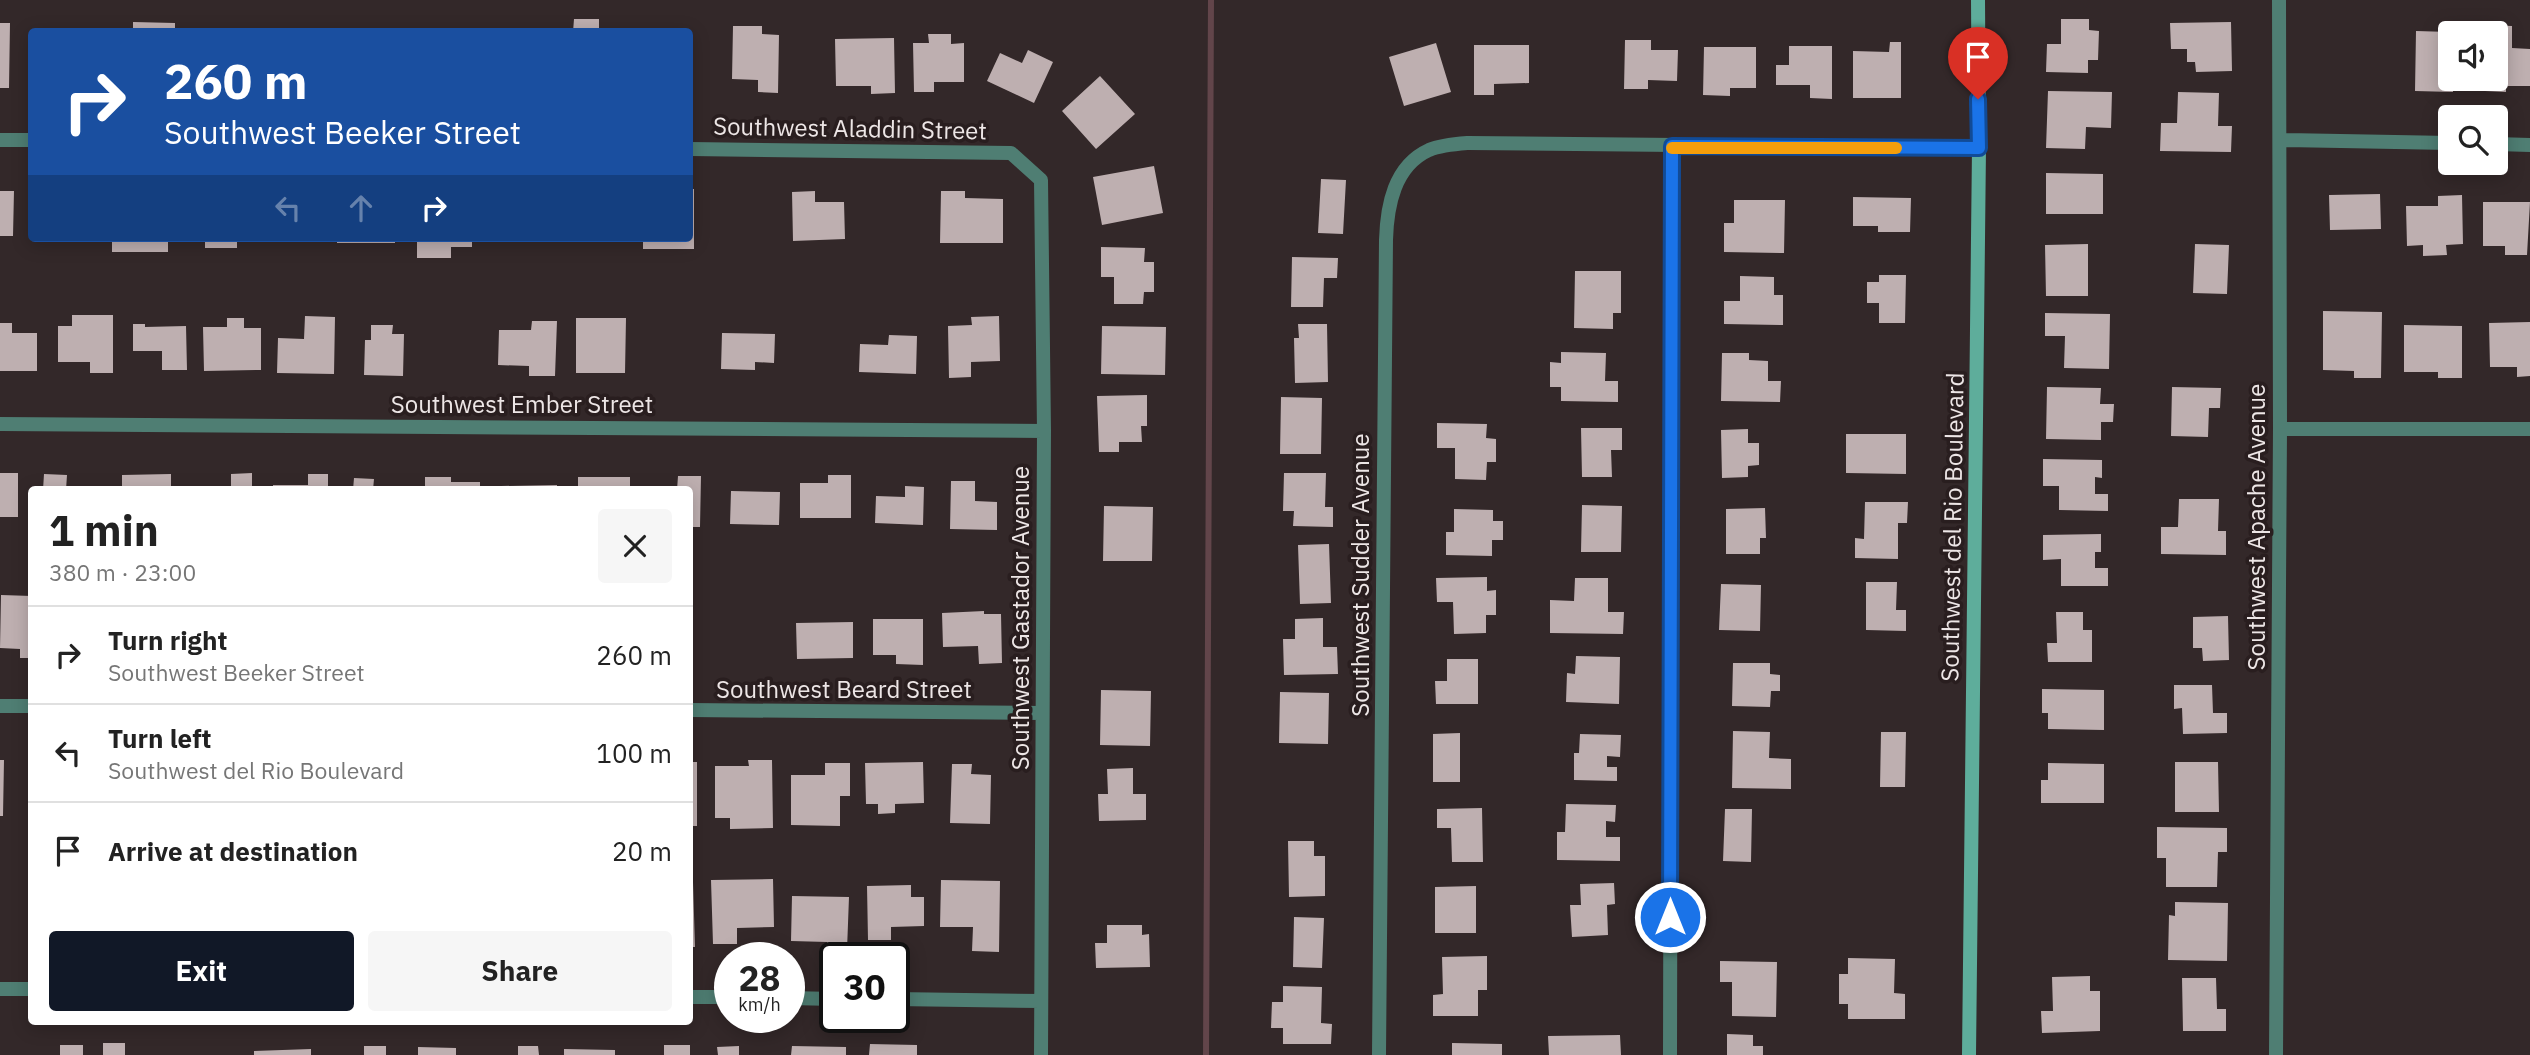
<!DOCTYPE html>
<meta charset="utf-8">
<style>
body{margin:0;font-family:"IBM Plex Sans",sans-serif;background:#f6f6f6;color:#222;height:100vh;display:flex;flex-direction:column;font-size:26px;white-space:nowrap}
*{box-sizing:border-box;margin:0}
p{font-size:23px;color:#767676}
.icon{flex:none;width:38px;height:38px;fill:none;stroke:currentColor;stroke-width:2;stroke-linecap:round;stroke-linejoin:round}
.map{position:relative;flex:1;overflow:hidden}
.panel{position:absolute;left:28px;top:486px;width:665px;height:539px;display:flex;flex-direction:column;background:#fff;border-radius:7px;box-shadow:0 4px 18px #0003}
.panel>*{flex:none}
.top-card{position:absolute;left:28px;top:28px;width:665px;height:214px;border-radius:7px;box-shadow:0 4px 18px #0003;background:#1a4fa0;color:#fff;overflow:hidden}
.buttons{position:absolute;left:2438px;top:21px;display:grid;gap:14px}
.buttons a{display:grid;place-items:center;width:70px;height:70px;border-radius:7px;background:#fff;box-shadow:0 4px 18px #0003;font-size:35px}
.speed{position:absolute;left:714px;top:942px;display:flex;gap:14px;font-size:35px;font-weight:700;text-align:center}
.speed>*{display:grid;place-content:center;width:91px;height:91px;border-radius:50%;background:#fff;box-shadow:0 4px 18px #0003;line-height:1}
.speed small{font-size:18px;font-weight:400}
.speed .limit{border:4px solid #111;border-radius:10px;background:#fff;color:#111}
.pin{position:absolute;display:grid;place-items:center;width:60px;height:60px;color:#fff;margin:-72px -30px;border-radius:50% 50% 50% 0;rotate:-45deg;box-shadow:0 0 7px #0007}
.pin .icon{rotate:45deg}
.me{position:absolute;width:77px;margin:-38px;rotate:0deg;stroke-linejoin:round;filter:drop-shadow(0 0 5px #0008)}
.turn{display:flex;align-items:center;gap:24px;height:147px;padding:0 21px;font-size:32px}
.turn .icon{width:91px;height:91px;stroke-width:2.5}
.turn b{display:block;font-size:49px;line-height:60px}
.lanes{display:flex;align-items:center;height:66px;padding:0 21px;background:#0003;justify-content:center;gap:35px;direction:ltr}
.lanes .off{opacity:.35}
.round{display:grid;place-items:center;flex:none;width:74px;height:74px;border-radius:7px;background:#f6f6f6}
.overview{display:flex;align-items:center;justify-content:space-between;height:119px;padding:0 21px}
h1{font-size:42px;font-weight:700;line-height:52px}
.action{display:flex;gap:14px;margin-top:auto;padding:14px 21px}
.action a{flex:1;height:80px;border-radius:7px;background:#111827;color:#fff;font-size:28px;font-weight:700;line-height:80px;text-align:center}
.action a+a{background:#f6f6f6;color:#222}
ul{padding:0;list-style:none}
li{display:flex;align-items:center;gap:21px;height:98px;padding:0 21px;border-top:2px solid #e0e0e0}
li div{flex:1}
li b{display:block;font-size:26px}
li em{font-style:normal}
.map>svg:first-child{display:block}
.lines{fill:none;stroke-linecap:round;stroke-linejoin:round}
.stream{stroke:#62454a;stroke-width:6}
.building{fill:#beafb0}
.street{stroke:#4f7e73;stroke-width:14}
.secondary{stroke:#5ead9b;stroke-width:14}
.route-casing{stroke:#114b97;stroke-width:18}
.route{stroke:#1a73e8;stroke-width:12}
.slow{stroke:#f59e0b;stroke-width:12}
.labels{text-anchor:middle;dominant-baseline:central;stroke-width:7;stroke-linejoin:round;paint-order:stroke}
.street-label{font-size:24px;fill:#ede6e6;stroke:#291e1f}
</style>
<div class="map">
<svg width="2530" height="1055" viewBox="0 0 2530 1055">
<rect width="100%" height="100%" fill="#332829"/>
<g class="lines">
<path class="stream" d="M1206,1055L1211,0"/>
</g>
<path class="building" d="M574,19H599V32H573Z
M2061,19H2089V30L2099,31L2098,60H2088V73L2046,72L2047,44H2061Z
M133,22L175,23V32H133Z
M2231,22L2232,71L2196,72L2195,62H2187V49H2171L2170,23Z
M0,23H10L9,88H0Z
M2486,25L2512,26V48L2530,49V86H2506V92L2485,91L2486,79H2496V33H2486Z
M733,26H762V34L779,35L778,93L758,92V80L732,79Z
M2416,31L2450,32V79H2453V92L2415,91Z
M928,34H951V44L964,43V82H934V92H914L913,43H929Z
M894,38L895,93L871,94V86H836L835,39Z
M1625,40H1651V50H1678L1677,81L1648,80V89H1624Z
M1890,42H1901V98H1853V51L1889,52Z
M1436,43L1451,92L1404,106L1389,57Z
M1474,45H1529V83L1494,84V95H1474Z
M1789,46H1832V99L1810,98V85H1776V65H1789Z
M1704,47H1756V88H1730V96L1703,95Z
M1028,50L1053,62L1034,103L987,81L1000,53L1022,63Z
M1100,76L1135,114L1096,149L1062,111Z
M2048,91L2112,92L2111,128L2086,127L2085,149L2046,148Z
M2178,92L2219,93L2218,126H2232L2231,152L2160,151L2161,123H2177Z
M1154,166L1163,213L1102,225L1093,177Z
M2046,173L2103,174V214H2046Z
M1321,179L1346,180L1343,234L1318,233Z
M690,189H694V249H643V238H690Z
M0,191H14L13,236H0Z
M815,191V202H844L845,239L793,241L792,192Z
M941,191H965V198L1003,199V243H940Z
M2380,194L2381,229L2330,230L2329,195Z
M2462,195L2463,244L2446,245L2447,255L2423,256V245L2407,246L2406,206H2438V196Z
M1853,197L1911,198L1910,232H1878V226H1853Z
M1734,200H1785L1784,253L1724,252V223H1734Z
M2483,202H2530L2527,255H2505V246H2483Z
M112,238H168V252H112Z
M205,238H237V248H205Z
M337,238H395V243H337Z
M417,238H472V247H451V258H417Z
M2088,244V296H2046L2045,245Z
M2195,244L2229,245L2227,294L2193,293Z
M1101,247L1145,248L1144,262H1154V292H1144L1143,304H1114V277H1101Z
M1292,257L1338,258L1337,278H1324L1323,307H1291Z
M1575,271H1621V313H1613V329L1574,328Z
M1879,275H1906L1905,323H1879V303H1867V282H1879Z
M1740,276L1774,277V295H1783V325L1724,324V301H1740Z
M2323,311L2382,312L2381,378H2354V371L2323,370Z
M2045,313L2110,314L2109,369L2064,368L2065,336H2045Z
M72,315H113V373H90V362H58V326H72Z
M305,316L335,317L334,374L277,373L278,338L304,339Z
M999,316L1000,361L971,362V377L949,378L948,326L972,325L971,317Z
M227,318H244V328H261V370L204,371L203,327H227Z
M576,318H626L625,373H576Z
M532,321H557L555,376H529V366L498,365L499,330H531Z
M2530,322V376L2517,377V367H2490L2489,323Z
M0,323H12V333H37V371H0Z
M133,324H145V327L186,326L187,370H162V351H133Z
M1298,324H1327L1328,382L1295,383L1294,338H1299Z
M371,325H393L392,334H404L403,376L364,375L365,340H371Z
M2404,325L2462,326V378H2438V372H2404Z
M1102,326L1166,327L1165,375L1101,374Z
M722,333L775,334L774,363L755,362V370L721,369Z
M889,335L917,336L916,374L859,372L860,344L888,345Z
M1561,352L1606,353L1605,381H1618V402L1561,401V387H1550V362L1561,363Z
M1722,353H1749V360L1768,361V381H1781L1780,402L1721,401Z
M2047,387L2101,388L2100,404H2114L2113,422H2101V440L2046,439Z
M2172,387L2221,388L2220,408H2209L2208,437L2171,436Z
M1147,395V426H1141L1142,442H1119V452H1099L1097,396Z
M1281,397L1322,398L1321,454H1280Z
M1437,423L1487,424L1486,438L1496,439V462H1487L1486,480L1455,479V448H1437Z
M1581,428H1622V450H1611L1612,477H1582Z
M1748,429V443H1759V465L1748,466V477L1722,478L1721,430Z
M1846,434H1906V474L1846,473Z
M2043,459L2102,460V478L2095,477V494H2108V511L2059,510V486H2043Z
M0,473H18V517H0Z
M252,473V490H210V488L231,487V474Z
M1284,473H1326L1325,507H1333V527L1293,526L1294,511H1283Z
M44,474L67,475L66,490H43Z
M171,474V490H122V475Z
M308,474H328V490H273V485H308Z
M828,475H851V518H800V483H828Z
M678,476H701L700,527H690V490H677Z
M425,477H451V482H480V490H425Z
M578,477H630V490H578Z
M354,478L374,479L373,490H353Z
M951,481H975V501L997,502V530L950,529Z
M557,485V490H501V486Z
M905,486L924,487L923,525L875,523L876,496L905,497Z
M731,491L780,492L779,525L730,524Z
M2179,499H2219L2218,531H2226V555L2161,554V527H2178Z
M1865,502H1908L1907,523H1898V559L1855,558V538L1864,539Z
M1582,505L1622,506L1621,552H1581Z
M1104,506L1153,507L1152,561H1103Z
M1765,508L1766,538H1760V554H1726V509Z
M1454,509L1493,510V521H1503V540H1492V556L1446,555V532H1454Z
M2101,534V552H2095V568H2108V586H2061V559L2043,560V535Z
M1329,544L1331,603L1300,604L1298,545Z
M1487,577V591L1496,590V615H1486V633L1454,634L1453,602H1437L1436,578Z
M1575,578H1608V612H1624L1623,634L1550,633V600L1574,601Z
M1866,582H1897L1896,610H1906V631L1866,630Z
M1721,584L1761,585L1760,631L1719,630Z
M1,595L32,596V658H20V649L0,648Z
M984,611V614H1001L1002,663L979,664L978,646L943,647L942,613Z
M2056,612H2083V630H2092V662H2048L2047,643H2057Z
M2228,616L2229,660L2203,661L2202,648H2193V617Z
M1323,618V647H1337L1338,674L1284,675L1283,639H1295V619Z
M873,619H923V665L896,664V655H873Z
M853,622V658L797,659L796,623Z
M1576,656L1620,657L1619,704L1566,702L1567,673L1575,674Z
M1447,659H1478V704H1436L1435,681H1447Z
M1733,663H1770V674L1780,675V691H1771L1770,707L1732,706Z
M2174,685H2212L2213,713H2227V733L2183,734L2182,708L2174,709Z
M2042,689L2104,690V730L2048,729V713H2042Z
M1101,690L1151,691L1150,746L1100,745Z
M1280,692L1329,693L1328,744L1279,743Z
M1733,731L1770,732L1769,758L1791,759V789L1732,788Z
M1881,732H1906L1905,787H1880Z
M1460,733V782H1433V734Z
M1580,734L1621,735L1620,757L1607,756V767H1617V781L1574,780V753H1579Z
M0,760H4L3,816H0Z
M748,760H772L773,828L730,829V818H715V766H749Z
M690,762H697V826H690Z
M923,762L924,803L895,804V813L878,814V804H866L865,763Z
M2175,762H2218L2219,812H2175Z
M825,763H850V796H840V826L791,825V775H825Z
M2048,763L2104,764V803H2041V780H2048Z
M952,764H972L971,774L991,775L990,824L950,823Z
M1133,768V794H1146V820L1099,821L1098,794H1108L1107,769Z
M1566,804L1616,805L1615,822L1606,821V837H1620V861L1557,860V832H1565Z
M1482,808L1483,862H1452L1451,828H1437V809Z
M1725,809H1752L1751,862L1723,861Z
M2157,827L2227,828V852H2218L2217,887H2166V858H2157Z
M1288,841H1314V856H1325V896L1289,897Z
M773,879L774,927L737,928V944H713L711,880Z
M941,880L1000,881L999,952L972,951L973,927H940Z
M690,882H693L695,947H690Z
M1614,883L1615,904L1607,905L1608,935L1572,937L1570,905H1581L1580,884Z
M911,885V897H924V926L891,927V940H868L867,886Z
M1476,886V933H1435V887Z
M792,896L849,897L847,950L827,949V942L791,941Z
M2175,902L2228,903L2227,961L2168,960L2169,915L2175,916Z
M1294,917L1324,918L1322,968L1293,967Z
M1107,925H1142V935L1149,934L1150,967L1096,968L1095,943H1107Z
M1487,956V990H1478V1016H1433V995L1443,994L1442,957Z
M1848,958L1895,959L1894,993L1905,994V1019H1848V1004H1839V974H1848Z
M1720,961L1777,962L1776,1017L1732,1016V982H1720Z
M2090,976V991H2100V1031L2042,1033L2041,1011H2053L2052,977Z
M2182,978H2216L2217,1009H2226V1031H2183Z
M1283,986L1322,987L1321,1023L1332,1024L1331,1044H1283V1028H1271L1272,1002H1283Z
M1727,1034L1753,1035V1046H1763V1055H1727Z
M1620,1035L1621,1055H1549L1548,1036Z
M103,1043H125V1055H103Z
M1452,1043L1502,1044V1055H1452Z
M870,1044L917,1045V1055H869Z
M60,1045H83V1055H60Z
M664,1045H690V1055H664Z
M364,1046H386V1055H364Z
M518,1046H538L539,1055H518Z
M739,1046V1055H718L717,1047Z
M792,1046L846,1047V1055H791Z
M418,1047L456,1048V1055H418Z
M311,1049V1055H254V1051Z
M564,1049L615,1050V1055H564Z"/>
<g class="lines">
<path class="street" d="M0,140H32
M2280,140L2450,143
M2496,144L2530,145
M690,149L1011,153L1041,180L1044,431L1041,1055
M0,424L1044,431
M2280,429H2530
M0,706H32
M690,710L1041,713
M0,989H32
M690,997H730
M789,998L835,999
M894,999L1041,1001
M1379,1055L1386,240C1387,206 1394,166 1429,150C1441,145 1455,144 1468,143L1979,148
M1670,1055L1672,146
M2276,1055L2280,429L2279,0"/>
<path class="secondary" d="M1969,1055L1979,148L1978,0"/>
</g>
<g class="lines">
<g class="route-casing">
<path id="route" d="M1670,917L1672,146L1979,148L1978,99"/>
</g>
<use href="#route" class="route"/>
<path class="slow" d="M1672,148H1896"/>
</g>
<g class="labels">
<g class="street-label">
<text transform="translate(850 128) rotate(1)">Southwest Aladdin Street</text>
<text x="522" y="404">Southwest Ember Street</text>
<text transform="translate(1952 527) rotate(-89)">Southwest del Rio Boulevard</text>
<text transform="translate(2256 527) rotate(-90)">Southwest Apache Avenue</text>
<text transform="translate(1360 575) rotate(-90)">Southwest Sudder Avenue</text>
<text transform="translate(1020 618) rotate(-90)">Southwest Gastador Avenue</text>
<text x="844" y="689">Southwest Beard Street</text>
</g>
</g>
</svg>
<div class="buttons">
<a><svg class="icon" aria-label="sound" viewBox="0 0 24 24"><path d="M4 9h4l5-4v14l-5-4H4zM17 9q2 3 0 6"/></svg></a>
<a><svg class="icon" aria-label="search" viewBox="0 0 24 24"><circle cx="10" cy="10" r="6"/><path d="M15 15l6 6"/></svg></a>
</div>
<div class="speed"><div>28<small>km/h</small></div><div class="limit">30</div></div>
<div class="pin" style="left:1978px;top:99px;background:#d93025"><svg class="icon" aria-label="arrive" viewBox="0 0 24 24"><path d="M6 21V4h12l-3 4 3 4H6"/></svg></div>
<svg class="me" style="left:1670px;top:917px" viewBox="-20 -20 40 40"><circle r="17" fill="#1a73e8" stroke="#fff" stroke-width="3"/><path d="M0-11L8 9 0 5-8 9z" fill="#fff"/></svg>
<div class="top-card">
<div class="turn"><svg class="icon" aria-label="right" viewBox="0 0 24 24"><path d="M7 20v-9h11M14 6l5 5-5 5"/></svg><div><b>260 m</b>Southwest Beeker Street</div></div>
<div class="lanes"><svg class="icon off" aria-label="left" viewBox="0 0 24 24"><path d="M17 20v-9H6M10 6l-5 5 5 5"/></svg><svg class="icon off" aria-label="ahead" viewBox="0 0 24 24"><path d="M12 20V5M6 11l6-6 6 6"/></svg><svg class="icon" aria-label="right" viewBox="0 0 24 24"><path d="M7 20v-9h11M14 6l5 5-5 5"/></svg></div>
</div>
<section class="panel">
<div class="overview"><div><h1>1 min</h1><p>380 m · 23:00</p></div><a class="round"><svg class="icon" aria-label="close" viewBox="0 0 24 24"><path d="M6 6l12 12M18 6L6 18"/></svg></a></div>
<ul>
<li><svg class="icon" aria-label="right" viewBox="0 0 24 24"><path d="M7 20v-9h11M14 6l5 5-5 5"/></svg><div><b>Turn right</b><p>Southwest Beeker Street</p></div><em>260 m</em></li>
<li><svg class="icon" aria-label="left" viewBox="0 0 24 24"><path d="M17 20v-9H6M10 6l-5 5 5 5"/></svg><div><b>Turn left</b><p>Southwest del Rio Boulevard</p></div><em>100 m</em></li>
<li><svg class="icon" aria-label="arrive" viewBox="0 0 24 24"><path d="M6 21V4h12l-3 4 3 4H6"/></svg><div><b>Arrive at destination</b></div><em>20 m</em></li>
</ul>
<div class="action"><a>Exit</a><a>Share</a></div>
</section>
</div>
